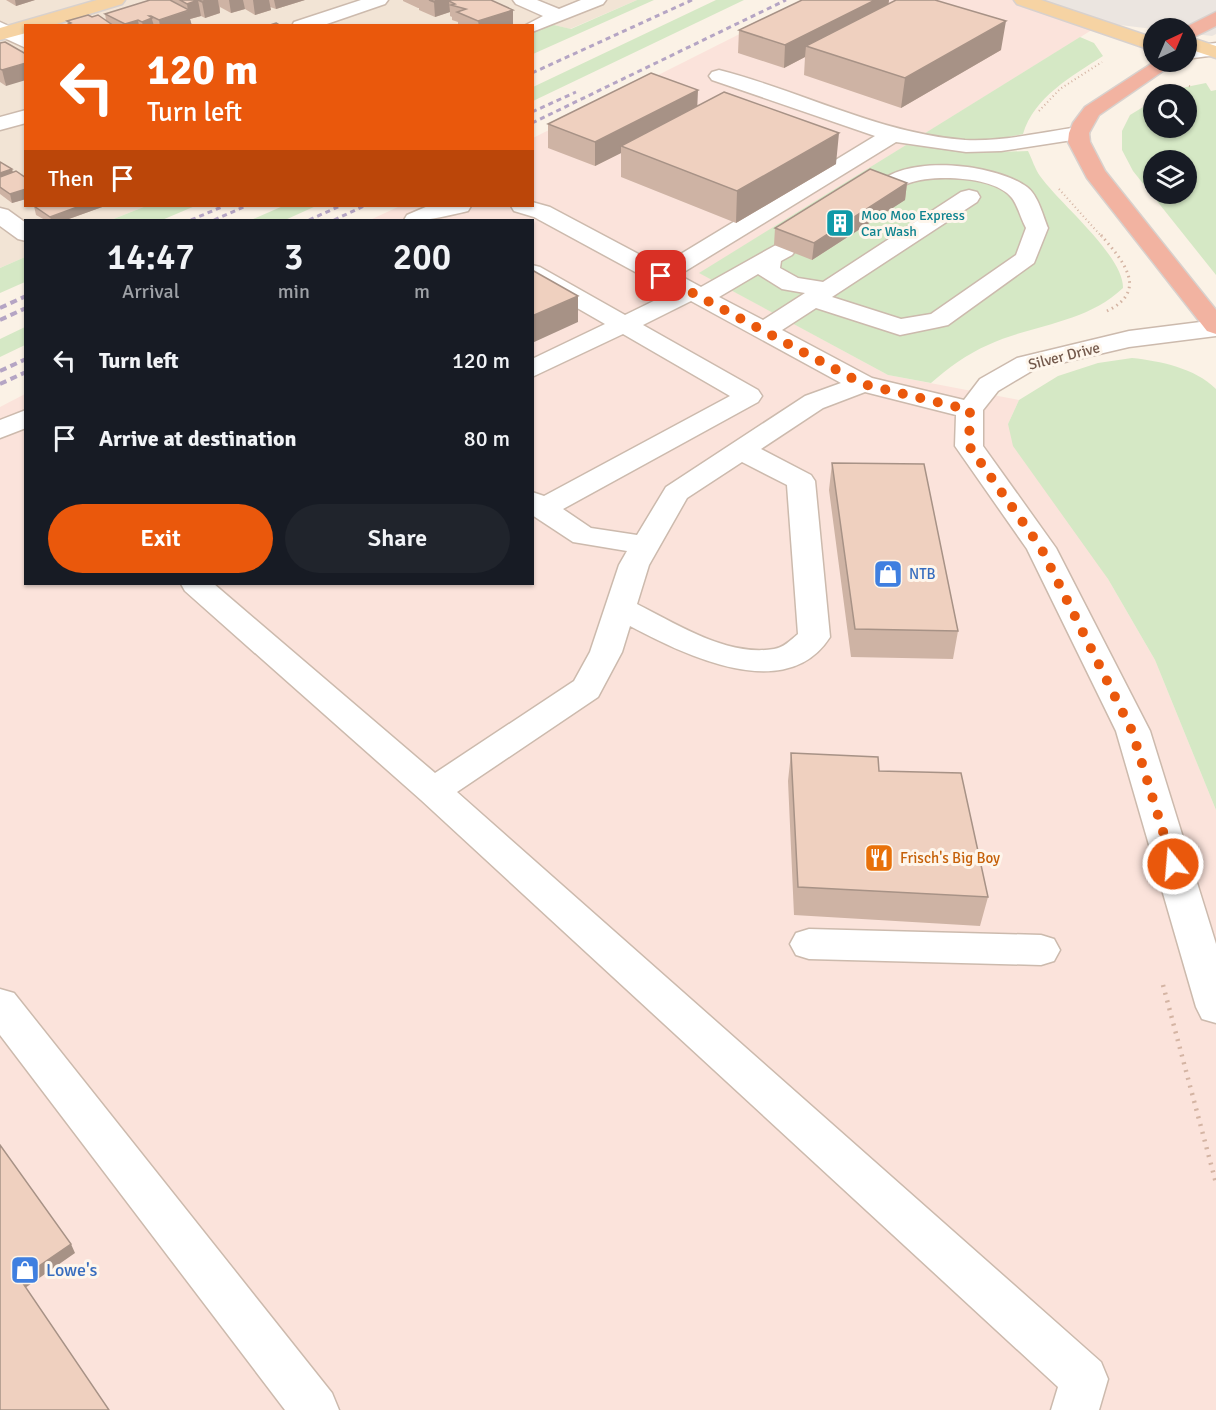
<!DOCTYPE html>
<style>
body{margin:0;font-family:Signika,sans-serif;background:#20242c;color:#f1f3f6;height:100vh;display:flex;flex-direction:column;font-size:22px;white-space:nowrap}
*{box-sizing:border-box;margin:0}
p{font-size:20px;color:#9ea1a6}
.icon{flex:none;width:33px;height:33px;fill:none;stroke:currentColor;stroke-width:2;stroke-linecap:round;stroke-linejoin:round}
.map{position:relative;flex:1;overflow:hidden}
.side{position:absolute;left:24px;top:219px;width:510px;height:366px;display:flex;flex-direction:column;background:#171b24;border-radius:0px;box-shadow:0 2px 4px #0004}
.side>*{flex:none}
.top-card{position:absolute;left:24px;top:24px;width:510px;height:183px;border-radius:0px;box-shadow:0 2px 4px #0004;background:#ea580c;color:#fff;overflow:hidden}
.needle{width:39px;rotate:44deg}
.buttons{position:absolute;left:1143px;top:18px;display:grid;gap:12px}
.buttons a{display:grid;place-items:center;width:54px;height:54px;border-radius:50%;background:#171b24;box-shadow:0 2px 4px #0004;font-size:30px}
.pin{position:absolute;display:grid;place-items:center;width:51px;height:51px;color:#fff;margin:-26px;border-radius:12px;box-shadow:0 3px 9px #0006}
.me{position:absolute;width:66px;margin:-33px;rotate:343deg;stroke-linejoin:round;filter:drop-shadow(0 0 4px #0008)}
.turn{display:flex;align-items:center;gap:21px;height:126px;padding:0 24px;font-size:27px}
.turn .icon{width:78px;height:78px;stroke-width:2.5}
.turn b{display:block;font-size:42px;line-height:51px}
.then{display:flex;align-items:center;height:57px;padding:0 24px;background:#0003;gap:12px;font-size:22px}
.eta{display:flex;justify-content:space-evenly;align-items:center;height:102px;text-align:center}
.eta b{font-size:36px;font-weight:600;line-height:42px}
.cta{display:flex;gap:12px;margin-top:auto;padding:12px 24px}
.cta a{flex:1;height:69px;border-radius:36px;background:#ea580c;color:#fff;font-size:24px;font-weight:600;line-height:69px;text-align:center}
.cta a+a{background:#20242c;color:#f1f3f6}
ul{padding:0;list-style:none}
li{display:flex;align-items:center;gap:18px;height:78px;padding:0 24px}
li div{flex:1}
li b{display:block;font-size:22px}
li em{font-style:normal}
.map>svg:first-child{display:block}
.residential{fill:#f2e4d5}
.commercial{fill:#fbe3db}
.industrial{fill:#ebe5e0}
.green{fill:#d5e8c5;fill-rule:evenodd}
.lines{fill:none;stroke-linecap:round;stroke-linejoin:round}
.minor-casing{stroke:#ccbaad;stroke-width:3}
.major-casing{stroke:#d8d1cd;stroke-width:3}
.highway-casing{stroke:#d8d1cd;stroke-width:3}
.path-far2{stroke:#d4b4a3;stroke-width:2;stroke-dasharray:1 3;stroke-linecap:butt}
.path-far1{stroke:#d4b4a3;stroke-width:3;stroke-dasharray:1.5 4;stroke-linecap:butt}
.path{stroke:#d4b4a3;stroke-width:4.5;stroke-dasharray:2 6;stroke-linecap:butt}
.minor{fill:#fff;fill-rule:evenodd}
.major{fill:#f6d3a3;fill-rule:evenodd}
.highway{fill:#f2b3a1;fill-rule:evenodd}
.rail-far1{stroke:#b5a5c4;stroke-width:3;stroke-dasharray:5 4;stroke-linecap:butt}
.rail{stroke:#b5a5c4;stroke-width:4;stroke-dasharray:7 4.5;stroke-linecap:butt}
.wall{fill:#ceb3a4}
.shaded-wall{fill:#a79286}
.building{fill:#efd0bf;stroke:#a79286;stroke-width:1.5}
.route{stroke:#ea580c;stroke-width:10;stroke-dasharray:0 18}
.labels{text-anchor:middle;dominant-baseline:central;stroke-width:6;stroke-linejoin:round;paint-order:stroke}
.far-culture-label{font-size:14px;fill:#0d838f;stroke:#fef6ec;text-anchor:start}
.street-label{font-size:15px;fill:#73594c;stroke:#fef6ec}
.shop-label{font-size:15px;fill:#366cbe;stroke:#fef6ec;text-anchor:start}
.food-label{font-size:15px;fill:#c56008;stroke:#fef6ec;text-anchor:start}
.near-shop-label{font-size:18px;fill:#366cbe;stroke:#fef6ec;text-anchor:start}
</style>
<div class="map">
<svg width="1216" height="1410" viewBox="0 0 1216 1410">
<rect width="100%" height="100%" fill="#fbf2e6"/>
<path class="residential" d="M0,0H637L570,29L550,24L533,32L532,26H26V206H146L111,220H26L25,257L0,268Z"/>
<path class="commercial" d="M807,0H1038L1103,23L700,273L888,375L1019,400L1008,424L1108,579L1155,660L1216,810V1410H0V407L25,394L26,584H532V220H370L400,206H532L533,138Z"/>
<path class="industrial" d="M1038,0H1216V34L1212,36L1187,33L1186,28L1153,29L1103,23Z"/>
<path class="green" d="M637,0H654L533,54L532,32L550,24L571,29Z
M716,0H744L533,101V87Z
M1080,37L1094,43L1103,56C1072,76 1034,97 1023,134L983,142L922,135Z
M1206,83L1211,91L1216,90V275L1133,171L1122,150V131L1130,115L1153,101L1154,128H1186V94H1169L1186,87ZM1154,160H1186V194H1154Z
M906,145L999,152L1028,151C1032,159 1035,169 1040,176C1060,204 1124,256 1123,288C1085,324 1033,324 988,345C967,354 948,368 931,383L888,375L699,273Z
M146,206H195L162,220H111Z
M283,206H316L285,220H251Z
M25,257V282L0,293V268Z
M25,327V345L0,357V339Z
M1132,358C1160,361 1195,368 1216,389V810L1155,660L1108,579L1013,446L1008,424L1019,400L1058,376L1098,363Z"/>
<g class="lines">
<g class="minor-casing">
<path id="minor" d="M361,0H388L385,4L321,26H292L294,22Z
M513,0H537L559,9L581,0H606L603,4L532,32V26H524L543,16L516,4Z
M0,22L26,34V48L0,36Z
M1216,43V55L1186,59V47Z
M719,70C802,91 878,133 965,140C1003,142 1042,132 1079,127L1086,129L1089,133L1086,137L1079,139L1001,151L966,152L896,142L679,275L701,287L776,245L784,243L792,245L796,250L792,255L781,261L780,268L798,278L823,282L961,192L969,190L977,192L980,197L977,202L832,297L901,319L931,314L1016,255L1026,228C1021,219 1018,206 1012,198C995,176 933,174 909,183C896,188 891,199 875,195L872,190C898,152 994,163 1027,187C1038,195 1043,216 1048,228L1034,263L948,325L939,327L900,335L816,308L782,330L872,378L964,400L980,379L1017,358L1129,331L1216,320V336L1129,347L1035,369L998,391L983,410V446L1056,548L1150,731L1216,944V1023L1202,1019L1196,1007L1116,731L1027,549L955,446L956,415L865,392L823,408L761,449L811,475L815,481L830,637C786,706 683,654 630,626L622,652L598,697L457,792L1101,1362L1108,1379L1099,1410H1051L1058,1387L421,800L185,591L181,584H214L435,773L574,681L590,652L619,565L627,551L573,542L532,515V492L544,496L730,396L623,334L532,377V359L605,324L532,282V265L540,267L625,315L672,292L534,217L514,211L511,206H532V202L550,207L661,266L875,136L712,80L709,76L712,72ZM758,274L782,289L805,293L763,320L719,297ZM691,301L841,383L805,396L666,487L637,535L591,528L563,509L758,402L762,396L758,390L643,325ZM742,462L787,485L798,634C791,640 783,648 774,649C727,657 677,624 637,604L649,565L687,498Z
M26,110V123L0,130V117Z
M428,206H471L468,211C446,216 426,222 404,220L407,215Z
M0,208L8,210L26,223V241L18,239L0,226Z
M26,410V428L0,438V420Z
M809,929L1041,935L1054,939L1060,950L1054,961L1041,965L809,959L796,955L790,944L796,933Z
M0,989L14,993L332,1393L339,1410H285L0,1035Z"/>
</g>
<g class="major-casing">
<path id="major" d="M97,0H125L122,4L50,26H26V33L0,40V28Z
M1014,0H1041L1154,38V51L1017,4Z
M1186,36L1216,46V58L1186,48Z"/>
</g>
<g class="highway-casing">
<path id="highway" d="M1216,12V26L1186,41V28H1184Z
M1154,62H1176L1099,115L1089,133L1090,142L1105,171L1216,310V334L1207,331L1087,178L1068,142L1069,133L1073,123L1085,107Z"/>
</g>
<path class="path-far2" d="M1189,86L1192,87
M1039,111L1060,89L1102,62
M1059,189L1102,237"/>
<path class="path-far1" d="M1101,235C1122,260 1150,290 1107,311"/>
<path class="path" d="M1163,985L1216,1183"/>
<use href="#minor" class="minor"/>
<use href="#major" class="major"/>
<use href="#highway" class="highway"/>
<path class="rail-far1" d="M532,73L692,0
M532,112L576,92
M532,123L786,0
M191,220L224,206
M214,220L246,206
M309,220L340,206
M334,220L364,206"/>
<path class="rail" d="M0,308L26,296
M0,320L26,308
M0,371L26,359
M0,384L26,372"/>
</g>
<path class="wall" d="M6,0H35L16,6Z
M171,0H305L276,9L270,7L271,10L255,15L245,9L231,13L220,7V13L205,18L201,16L190,19L192,26H64L68,24L67,21L92,17L106,20L105,14Z
M403,0H491L513,10V25L458,26V22L452,20V17L450,16V12L435,17L419,10V8H418L403,1Z
M802,0H889L888,4L1001,50L901,108L804,75L805,57L784,68L738,53L739,30Z
M0,43L6,86L0,82Z
M697,106L836,164L736,223L621,177V153L595,166L548,148V124Z
M0,162L12,169L13,173L26,178V199L12,203L0,194Z
M907,183L905,200L812,260L774,245L775,228Z
M34,206H105L66,220H45L36,215Z
M832,463L958,631L953,659L851,657L829,490Z
M791,753L879,771L988,897L980,926L794,915L788,781Z"/>
<path class="shaded-wall" d="M15,0H35L16,6Z
M198,0L201,16L190,19L192,26H160L159,20L188,11L187,4Z
M210,0H218L220,13L205,18L202,2Z
M229,0H243L245,9L231,13Z
M253,0H269L271,10L255,15Z
M274,0H305L276,9Z
M429,0H478L455,4L449,1L450,12L435,17L434,2Z
M875,0H889L887,15L806,46L805,57L784,68L785,45Z
M513,10V25L479,26L478,21Z
M149,16H151L154,26H143L142,22Z
M138,20L139,26H125V24Z
M1006,21L1001,50L901,108L905,78Z
M26,63V80L6,86L2,70Z
M698,90L697,113L621,146V153L595,166V142Z
M839,133L836,164L736,223L737,191Z
M12,169L14,178L0,183V173Z
M907,183L905,200L812,260L814,243Z
M26,189V199L12,203L10,194Z
M80,206H105L66,220H51L50,217Z
M578,296V322L532,343V316Z
M71,1244L75,1253L25,1288L20,1279Z"/>
<path class="building" d="M150,0H170L189,10L159,20L151,16H149L152,18L142,22L138,20L125,24L105,14Z
M180,0H210L202,2L198,0L187,4Z
M429,0H440L434,2Z
M451,0H491L513,10L478,21L457,12L466,9L451,5L455,4L449,1Z
M802,0H875L785,45L739,30Z
M896,0H935L1006,21L905,78L806,46Z
M88,15L92,17L98,15L114,26H64L71,23L67,21Z
M276,23L281,26H267Z
M5,42L26,54V63L2,70L0,69V43Z
M651,73L698,90L595,142L548,124Z
M724,92L839,133L737,191L621,146Z
M0,162L12,169L0,173Z
M870,169L907,183L814,243L775,228Z
M16,171L26,178V189L10,194L0,187V177Z
M34,206H80L50,217Z
M532,270L578,296L532,316Z
M832,463L924,464L958,631L855,629Z
M791,753L878,757L879,771L961,773L988,897L798,887Z
M0,1145L71,1244L20,1279L109,1410H0Z"/>
<g class="lines">
<path class="route" d="M661,276L863,384L970,410L969,446L1041,548L1132,731L1173,864"/>
</g>
<defs>
<g id="building-square" transform="scale(1.5)"><rect x="-9" y="-9" width="18" height="18" rx="4" fill="#0f9aa8" stroke="#fef6ec"/><path d="M-4-6H4V6H1V3H-1V6H-4ZM-2.5-4.3h1.7v1.8h-1.7ZM.8-4.3h1.7v1.8H.8ZM-2.5-1h1.7V.8h-1.7ZM.8-1h1.7V.8H.8Z" fill="#fff"/></g>
<g id="shop-square" transform="scale(1.5)"><rect x="-9" y="-9" width="18" height="18" rx="4" fill="#3f7fe0" stroke="#fef6ec"/><path d="M-5-2.5h2.3a2.7 3.5 0 0 1 5.4 0H5L5.5 6h-11ZM-1.5-2.5h3a1.5 2.3 0 0 0-3 0Z" fill="#fff"/></g>
<g id="restaurant-square" transform="scale(1.5)"><rect x="-9" y="-9" width="18" height="18" rx="4" fill="#e8710a" stroke="#fef6ec"/><path d="M-5-6h1v4h1v-4h1v4h1v-4h1v5L-1.5 .5V6h-2V.5L-5-1ZM5-6V6H3V1.5H1.5Q1.5-4 5-6Z" fill="#fff"/></g>
</defs>
<g fill-rule="evenodd">
<use href="#building-square" x="840" y="223"/>
<use href="#shop-square" x="888" y="574"/>
<use href="#restaurant-square" x="879" y="858"/>
<use href="#shop-square" x="25" y="1270"/>
</g>
<g class="labels">
<g class="far-culture-label">
<text x="861" y="215">Moo Moo Express<tspan x="861" dy="16">Car Wash</tspan></text>
</g>
<g class="street-label">
<text transform="translate(1064 356) rotate(-14)">Silver Drive</text>
</g>
<g class="shop-label">
<text x="909" y="574">NTB</text>
</g>
<g class="food-label">
<text x="900" y="858">Frisch's Big Boy</text>
</g>
<g class="near-shop-label">
<text x="46" y="1270">Lowe's</text>
</g>
</g>
</svg>
<div class="buttons">
<a><svg class="needle" viewBox="-14 -14 28 28"><path d="M0-13l5 13h-10z" fill="#e53935"/><path d="M0 13l5-13h-10z" fill="#9ea1a6"/></svg></a>
<a><svg class="icon" aria-label="search" viewBox="0 0 24 24"><circle cx="10" cy="10" r="6"/><path d="M15 15l6 6"/></svg></a>
<a><svg class="icon" aria-label="layers" viewBox="0 0 24 24"><path d="M12 4l9 5-9 5-9-5zM3 14l9 5 9-5"/></svg></a>
</div>
<div class="pin" style="left:661px;top:276px;background:#d93025"><svg class="icon" aria-label="arrive" viewBox="0 0 24 24"><path d="M6 21V4h12l-3 4 3 4H6"/></svg></div>
<svg class="me" style="left:1173px;top:864px" viewBox="-20 -20 40 40"><circle r="17" fill="#ea580c" stroke="#fff" stroke-width="3"/><path d="M0-11L8 9 0 5-8 9z" fill="#fff"/></svg>
<div class="top-card">
<div class="turn"><svg class="icon" aria-label="left" viewBox="0 0 24 24"><path d="M17 20v-9H6M10 6l-5 5 5 5"/></svg><div><b>120 m</b>Turn left</div></div>
<div class="then">Then<svg class="icon" aria-label="arrive" viewBox="0 0 24 24"><path d="M6 21V4h12l-3 4 3 4H6"/></svg></div>
</div>
<section class="side">
<div class="eta">
<div><b>14:47</b><p>Arrival</p></div>
<div><b>3</b><p>min</p></div>
<div><b>200</b><p>m</p></div>
</div>
<ul>
<li><svg class="icon" aria-label="left" viewBox="0 0 24 24"><path d="M17 20v-9H6M10 6l-5 5 5 5"/></svg><div><b>Turn left</b></div><em>120 m</em></li>
<li><svg class="icon" aria-label="arrive" viewBox="0 0 24 24"><path d="M6 21V4h12l-3 4 3 4H6"/></svg><div><b>Arrive at destination</b></div><em>80 m</em></li>
</ul>
<div class="cta"><a>Exit</a><a>Share</a></div>
</section>
</div>
